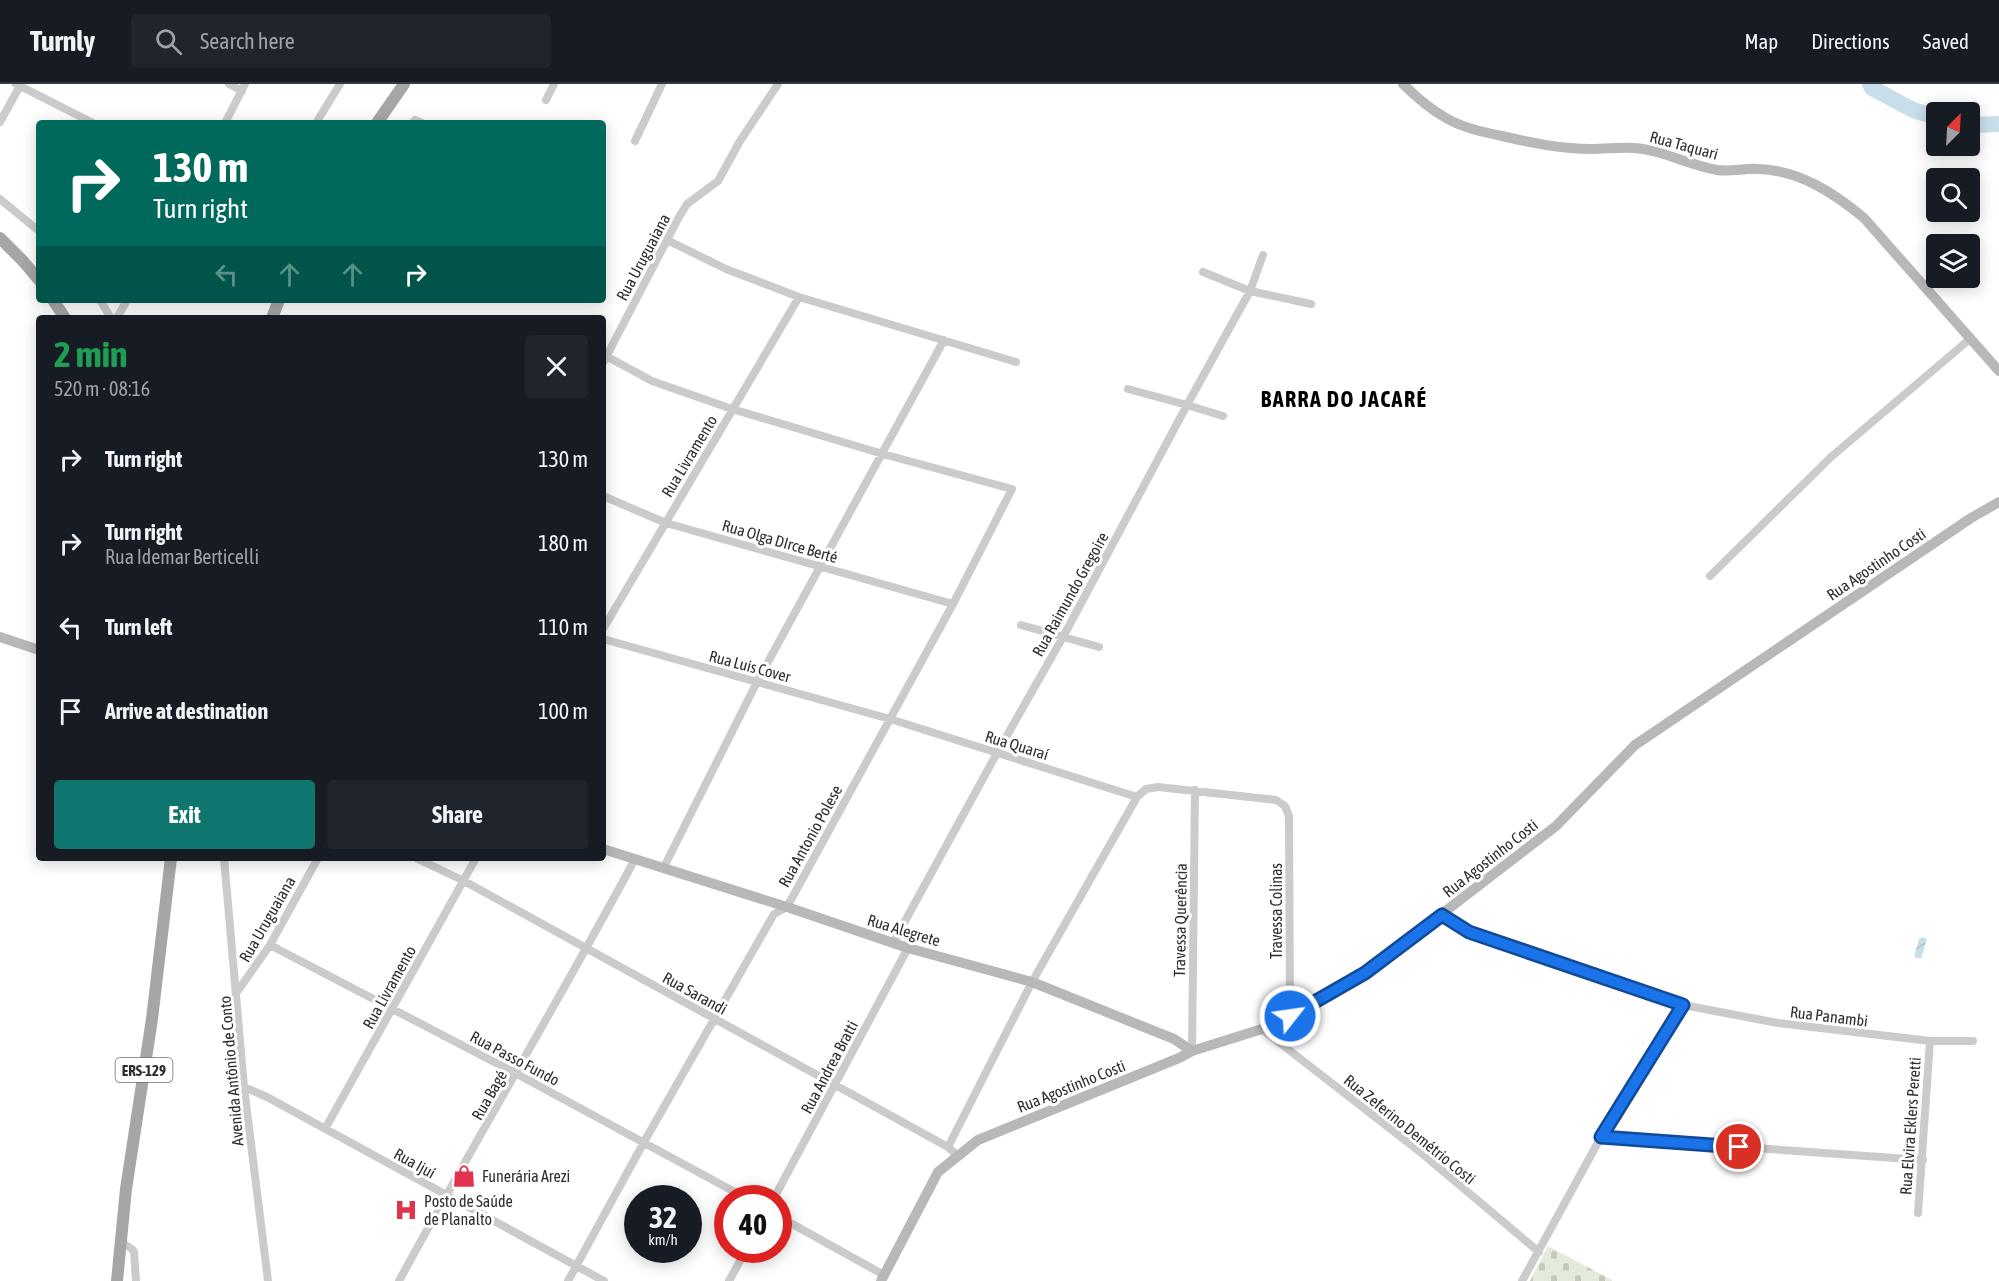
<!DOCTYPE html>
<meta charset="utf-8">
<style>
body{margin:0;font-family:"Asap Condensed",sans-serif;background:#20242c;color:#f1f3f6;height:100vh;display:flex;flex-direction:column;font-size:22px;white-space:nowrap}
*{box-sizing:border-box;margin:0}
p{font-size:20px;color:#9ea1a6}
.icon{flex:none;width:33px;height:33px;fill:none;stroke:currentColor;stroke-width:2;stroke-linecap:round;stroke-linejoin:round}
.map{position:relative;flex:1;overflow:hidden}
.drawer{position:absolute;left:36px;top:231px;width:570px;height:546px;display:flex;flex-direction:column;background:#171b24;border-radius:6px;box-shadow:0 3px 15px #0003}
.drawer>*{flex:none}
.hud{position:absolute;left:36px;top:36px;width:570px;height:183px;border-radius:6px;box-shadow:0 3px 15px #0003;background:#00695c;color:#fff;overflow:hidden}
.needle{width:39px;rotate:24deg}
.tools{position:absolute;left:1926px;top:18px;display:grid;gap:12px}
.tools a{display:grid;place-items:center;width:54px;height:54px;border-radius:6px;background:#171b24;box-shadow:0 3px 15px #0003;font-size:30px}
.speed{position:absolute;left:624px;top:1101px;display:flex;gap:12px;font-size:30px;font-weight:700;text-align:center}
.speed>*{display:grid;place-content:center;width:78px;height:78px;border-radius:50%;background:#171b24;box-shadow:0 3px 15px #0003;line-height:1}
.speed small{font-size:15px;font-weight:400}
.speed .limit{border:9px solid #d22;background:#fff;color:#111}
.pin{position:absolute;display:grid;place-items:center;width:51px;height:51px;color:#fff;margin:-26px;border:3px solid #fff;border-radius:50%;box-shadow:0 2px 6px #0007}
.me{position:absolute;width:66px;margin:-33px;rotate:60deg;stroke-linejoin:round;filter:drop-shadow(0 0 4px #0008)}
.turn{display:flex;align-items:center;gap:21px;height:126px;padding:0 18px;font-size:27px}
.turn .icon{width:78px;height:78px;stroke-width:2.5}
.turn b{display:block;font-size:42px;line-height:51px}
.lanes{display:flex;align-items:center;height:57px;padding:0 18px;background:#0003;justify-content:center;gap:30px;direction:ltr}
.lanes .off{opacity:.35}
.round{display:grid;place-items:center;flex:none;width:63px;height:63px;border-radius:6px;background:#20242c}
.overview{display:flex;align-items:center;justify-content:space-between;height:102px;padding:0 18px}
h1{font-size:36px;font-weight:700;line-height:45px;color:#1e9e55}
.action{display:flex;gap:12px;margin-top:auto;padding:12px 18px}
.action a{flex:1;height:69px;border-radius:6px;background:#0f766e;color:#fff;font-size:24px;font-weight:700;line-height:69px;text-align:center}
.action a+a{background:#20242c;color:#f1f3f6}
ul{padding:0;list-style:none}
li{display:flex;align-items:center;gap:18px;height:84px;padding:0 18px}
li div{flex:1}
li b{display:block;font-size:22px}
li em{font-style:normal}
header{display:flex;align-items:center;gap:36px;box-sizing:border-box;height:84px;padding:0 30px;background:#171b24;border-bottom:2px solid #363941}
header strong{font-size:28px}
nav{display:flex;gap:33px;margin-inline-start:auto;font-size:21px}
.search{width:420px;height:54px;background:#20242c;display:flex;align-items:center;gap:15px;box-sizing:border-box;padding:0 21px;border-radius:6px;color:#9ea1a6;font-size:22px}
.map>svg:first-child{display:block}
.cemetery{fill:url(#cemetery-stones)}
.water{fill:url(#water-waves)}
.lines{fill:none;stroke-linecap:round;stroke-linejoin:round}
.river{stroke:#c8dfeb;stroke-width:16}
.street{stroke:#cbcbcb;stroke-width:8}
.secondary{stroke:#b8b8b8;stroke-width:10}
.primary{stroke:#a6a6a6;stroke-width:12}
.route-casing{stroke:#114b97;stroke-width:15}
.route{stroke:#1a73e8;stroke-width:10}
.labels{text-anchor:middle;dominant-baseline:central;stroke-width:6;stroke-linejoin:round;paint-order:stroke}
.shield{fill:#fff;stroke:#6d6d6d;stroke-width:1.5}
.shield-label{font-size:15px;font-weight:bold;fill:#2e2e2e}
.street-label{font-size:16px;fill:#2e2e2e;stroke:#fff}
.poi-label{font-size:16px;fill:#2e2e2e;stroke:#fff;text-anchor:start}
.district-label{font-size:22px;font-weight:bold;letter-spacing:1.5px;fill:#000;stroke:#fff}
</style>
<header>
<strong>Turnly</strong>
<div class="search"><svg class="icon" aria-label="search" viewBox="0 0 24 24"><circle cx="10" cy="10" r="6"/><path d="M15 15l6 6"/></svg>Search here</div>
<nav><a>Map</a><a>Directions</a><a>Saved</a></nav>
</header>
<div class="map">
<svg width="1999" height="1197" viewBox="0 0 1999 1197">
<defs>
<pattern id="cemetery-stones" width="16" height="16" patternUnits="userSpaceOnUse" patternTransform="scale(1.5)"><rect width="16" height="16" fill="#e5ebdc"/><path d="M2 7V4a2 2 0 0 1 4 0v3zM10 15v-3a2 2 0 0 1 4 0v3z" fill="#c5cabd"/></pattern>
<pattern id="water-waves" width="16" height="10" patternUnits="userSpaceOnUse" patternTransform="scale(1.5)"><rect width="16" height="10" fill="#c8dfeb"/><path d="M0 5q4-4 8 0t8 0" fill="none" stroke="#acc0ca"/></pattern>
</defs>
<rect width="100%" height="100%" fill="#fff"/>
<path class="cemetery" d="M1548,1162L1612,1196V1197H1530Z"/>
<path class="water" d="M1922,853L1927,855L1921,875L1914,873L1919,855Z"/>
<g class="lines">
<path class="river" d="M1870,0L1872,4L1913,26L1936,33
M1970,41L1999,40"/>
<path class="street" d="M16,0L93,39
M229,0L242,7
M546,16L554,0
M0,38L21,0
M225,39L245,0
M316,39L340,0
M412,39L415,36L422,39
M635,57L662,0
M0,115L39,147
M667,156L726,185L799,213L1016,278
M1203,188L1250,207L1311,220
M100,216L111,234
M117,234L127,216
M603,279L679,133L687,120L718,97L740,57L778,0
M1128,305L1187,321L1223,332
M603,412L666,439L953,520
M1710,492L1831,373L1971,254
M1021,541L1099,563
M603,545L799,213
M603,555L890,635L1137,713
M224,774L244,1003L268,1197
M416,774L464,797L948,1063L958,1072
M664,783L757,598L944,256
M1442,831L1469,848L1683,921L1778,939L1930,957H1973
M893,859L997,669L1063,553L1187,321L1250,207L1263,171
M270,861L517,990L746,1114
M237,908L270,861L318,774
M1262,945L1419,1067L1539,1168
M1192,967L1195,706
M244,1003L267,1013L604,1197
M325,1045L476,774
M1601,1053L1923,1076
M948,1063L1032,898L1137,713L1146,705L1158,703L1276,716L1285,722L1289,732L1290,932
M774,1114L908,864
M1918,1129L1930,957
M778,1132L884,1191
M121,1158L132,1165L134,1168L136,1197
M399,1197C476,1055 559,917 635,775
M568,1197L644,1058L774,830L787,823L953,520L1012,405L883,370L732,325L652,297L606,272
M729,1197L746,1166
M1522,1197L1601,1053L1683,921"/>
<path class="secondary" d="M1403,0C1416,13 1430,25 1446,34C1463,44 1483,48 1502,52C1532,59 1561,65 1592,65C1606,65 1620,63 1634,64C1663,66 1688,81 1717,86C1732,88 1744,84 1758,85C1799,86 1834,109 1864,134L1999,287
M0,553L39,566
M603,765L787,823L908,864L1032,898L1174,955L1192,967
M881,1197L938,1088L978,1056L1179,974L1192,967L1262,945L1290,932L1365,889L1556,742L1635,661L1971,434L1999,418"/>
<path class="primary" d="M377,39L404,0
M0,154L23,177L39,196
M53,216L65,234
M272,234L279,216
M117,1197L126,1105L152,935L171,774"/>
</g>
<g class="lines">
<g class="route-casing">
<path id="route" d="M1290,932L1365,889L1442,831L1469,848L1683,921L1601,1053L1739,1063"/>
</g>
<use href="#route" class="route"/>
</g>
<defs>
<g id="shop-bare" transform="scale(1.8)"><path d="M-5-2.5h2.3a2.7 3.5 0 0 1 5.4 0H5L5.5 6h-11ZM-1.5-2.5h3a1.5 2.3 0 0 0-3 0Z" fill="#e1344c" stroke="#fff" stroke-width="2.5" paint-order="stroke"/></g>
<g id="hospital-bare" transform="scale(1.8)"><path d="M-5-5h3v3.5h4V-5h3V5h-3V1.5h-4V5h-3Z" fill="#e1344c" stroke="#fff" stroke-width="2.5" paint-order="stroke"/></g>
</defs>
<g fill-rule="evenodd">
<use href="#shop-bare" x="464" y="1092"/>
<use href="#hospital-bare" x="406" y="1126"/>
</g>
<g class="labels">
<rect class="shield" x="115.5" y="974" width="57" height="24" rx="4.5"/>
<g class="shield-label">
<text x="144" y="986">ERS-129</text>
</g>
<g class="street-label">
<text transform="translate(1684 61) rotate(15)">Rua Taquari</text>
<text transform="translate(643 173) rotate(-62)">Rua Uruguaiana</text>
<text transform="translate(689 372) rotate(-59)">Rua Livramento</text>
<text transform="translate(780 457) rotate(16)">Rua Olga DIrce Berté</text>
<text transform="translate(1876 480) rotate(-34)">Rua Agostinho Costi</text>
<text transform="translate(1070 510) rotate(-61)">Rua Raimundo Gregoire</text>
<text transform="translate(750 582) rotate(15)">Rua Luis Cover</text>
<text transform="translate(1017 661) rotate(17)">Rua Quaraí</text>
<text transform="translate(810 752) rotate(-61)">Rua Antonio Polese</text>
<text transform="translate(1490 774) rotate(-38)">Rua Agostinho Costi</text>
<text transform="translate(1276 827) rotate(-90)">Travessa Colinas</text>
<text transform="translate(267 835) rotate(-60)">Rua Uruguaiana</text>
<text transform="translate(1180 836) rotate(-89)">Travessa Querência</text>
<text transform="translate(904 846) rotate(17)">Rua Alegrete</text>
<text transform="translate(389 903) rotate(-61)">Rua Livramento</text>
<text transform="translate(695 909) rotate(29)">Rua Sarandi</text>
<text transform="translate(1829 932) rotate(7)">Rua Panambi</text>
<text transform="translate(515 974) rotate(28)">Rua Passo Fundo</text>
<text transform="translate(829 983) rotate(-62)">Rua Andrea Bratti</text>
<text transform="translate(231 987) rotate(-95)">Avenida Antônio de Conto</text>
<text transform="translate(1071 1002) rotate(-22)">Rua Agostinho Costi</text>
<text transform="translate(489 1011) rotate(-60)">Rua Bagé</text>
<text transform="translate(1910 1042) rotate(-86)">Rua Elvira Eklers Peretti</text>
<text transform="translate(1410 1045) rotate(39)">Rua Zeferino Demétrio Costi</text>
<text transform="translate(415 1079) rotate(29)">Rua Ijuí</text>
</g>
<g class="poi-label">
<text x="482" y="1092">Funerária Arezi</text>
<text x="424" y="1117">Posto de Saúde<tspan x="424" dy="18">de Planalto</tspan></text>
</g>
<g class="district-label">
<text x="1344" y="315">BARRA DO JACARÉ</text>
</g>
</g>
</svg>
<div class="tools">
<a><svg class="needle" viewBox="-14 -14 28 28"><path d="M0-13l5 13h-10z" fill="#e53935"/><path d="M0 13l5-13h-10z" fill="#9ea1a6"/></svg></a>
<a><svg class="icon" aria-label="search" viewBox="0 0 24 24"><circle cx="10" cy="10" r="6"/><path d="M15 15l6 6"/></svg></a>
<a><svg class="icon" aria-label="layers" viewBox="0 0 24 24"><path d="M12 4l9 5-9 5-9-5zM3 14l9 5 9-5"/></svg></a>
</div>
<div class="speed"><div>32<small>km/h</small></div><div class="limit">40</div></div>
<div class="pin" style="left:1739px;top:1063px;background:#d93025"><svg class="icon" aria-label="arrive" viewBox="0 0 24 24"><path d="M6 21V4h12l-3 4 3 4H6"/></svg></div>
<svg class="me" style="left:1290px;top:932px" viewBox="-20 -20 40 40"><circle r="17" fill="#1a73e8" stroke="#fff" stroke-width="3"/><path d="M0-11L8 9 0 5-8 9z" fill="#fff"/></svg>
<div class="hud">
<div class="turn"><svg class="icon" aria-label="right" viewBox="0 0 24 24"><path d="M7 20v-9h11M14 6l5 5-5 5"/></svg><div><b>130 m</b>Turn right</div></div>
<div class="lanes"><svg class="icon off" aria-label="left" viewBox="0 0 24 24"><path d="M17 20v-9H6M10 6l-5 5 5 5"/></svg><svg class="icon off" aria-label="ahead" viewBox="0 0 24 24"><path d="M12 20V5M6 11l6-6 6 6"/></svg><svg class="icon off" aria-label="ahead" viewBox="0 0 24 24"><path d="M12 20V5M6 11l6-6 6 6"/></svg><svg class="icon" aria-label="right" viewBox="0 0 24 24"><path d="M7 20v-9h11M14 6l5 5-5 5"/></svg></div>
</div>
<section class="drawer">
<div class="overview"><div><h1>2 min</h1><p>520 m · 08:16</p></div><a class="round"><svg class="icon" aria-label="close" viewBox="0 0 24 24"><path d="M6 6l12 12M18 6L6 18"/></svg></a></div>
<ul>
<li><svg class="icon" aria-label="right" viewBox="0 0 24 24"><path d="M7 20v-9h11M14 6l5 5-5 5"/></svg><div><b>Turn right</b></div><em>130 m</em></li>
<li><svg class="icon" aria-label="right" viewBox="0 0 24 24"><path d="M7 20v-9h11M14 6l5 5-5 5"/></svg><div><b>Turn right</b><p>Rua Idemar Berticelli</p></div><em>180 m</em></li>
<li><svg class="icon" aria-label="left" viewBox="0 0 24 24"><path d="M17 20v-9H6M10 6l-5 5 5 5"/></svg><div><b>Turn left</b></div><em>110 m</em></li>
<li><svg class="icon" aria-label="arrive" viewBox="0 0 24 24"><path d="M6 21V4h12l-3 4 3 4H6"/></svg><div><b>Arrive at destination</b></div><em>100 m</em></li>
</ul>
<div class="action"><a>Exit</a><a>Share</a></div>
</section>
</div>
